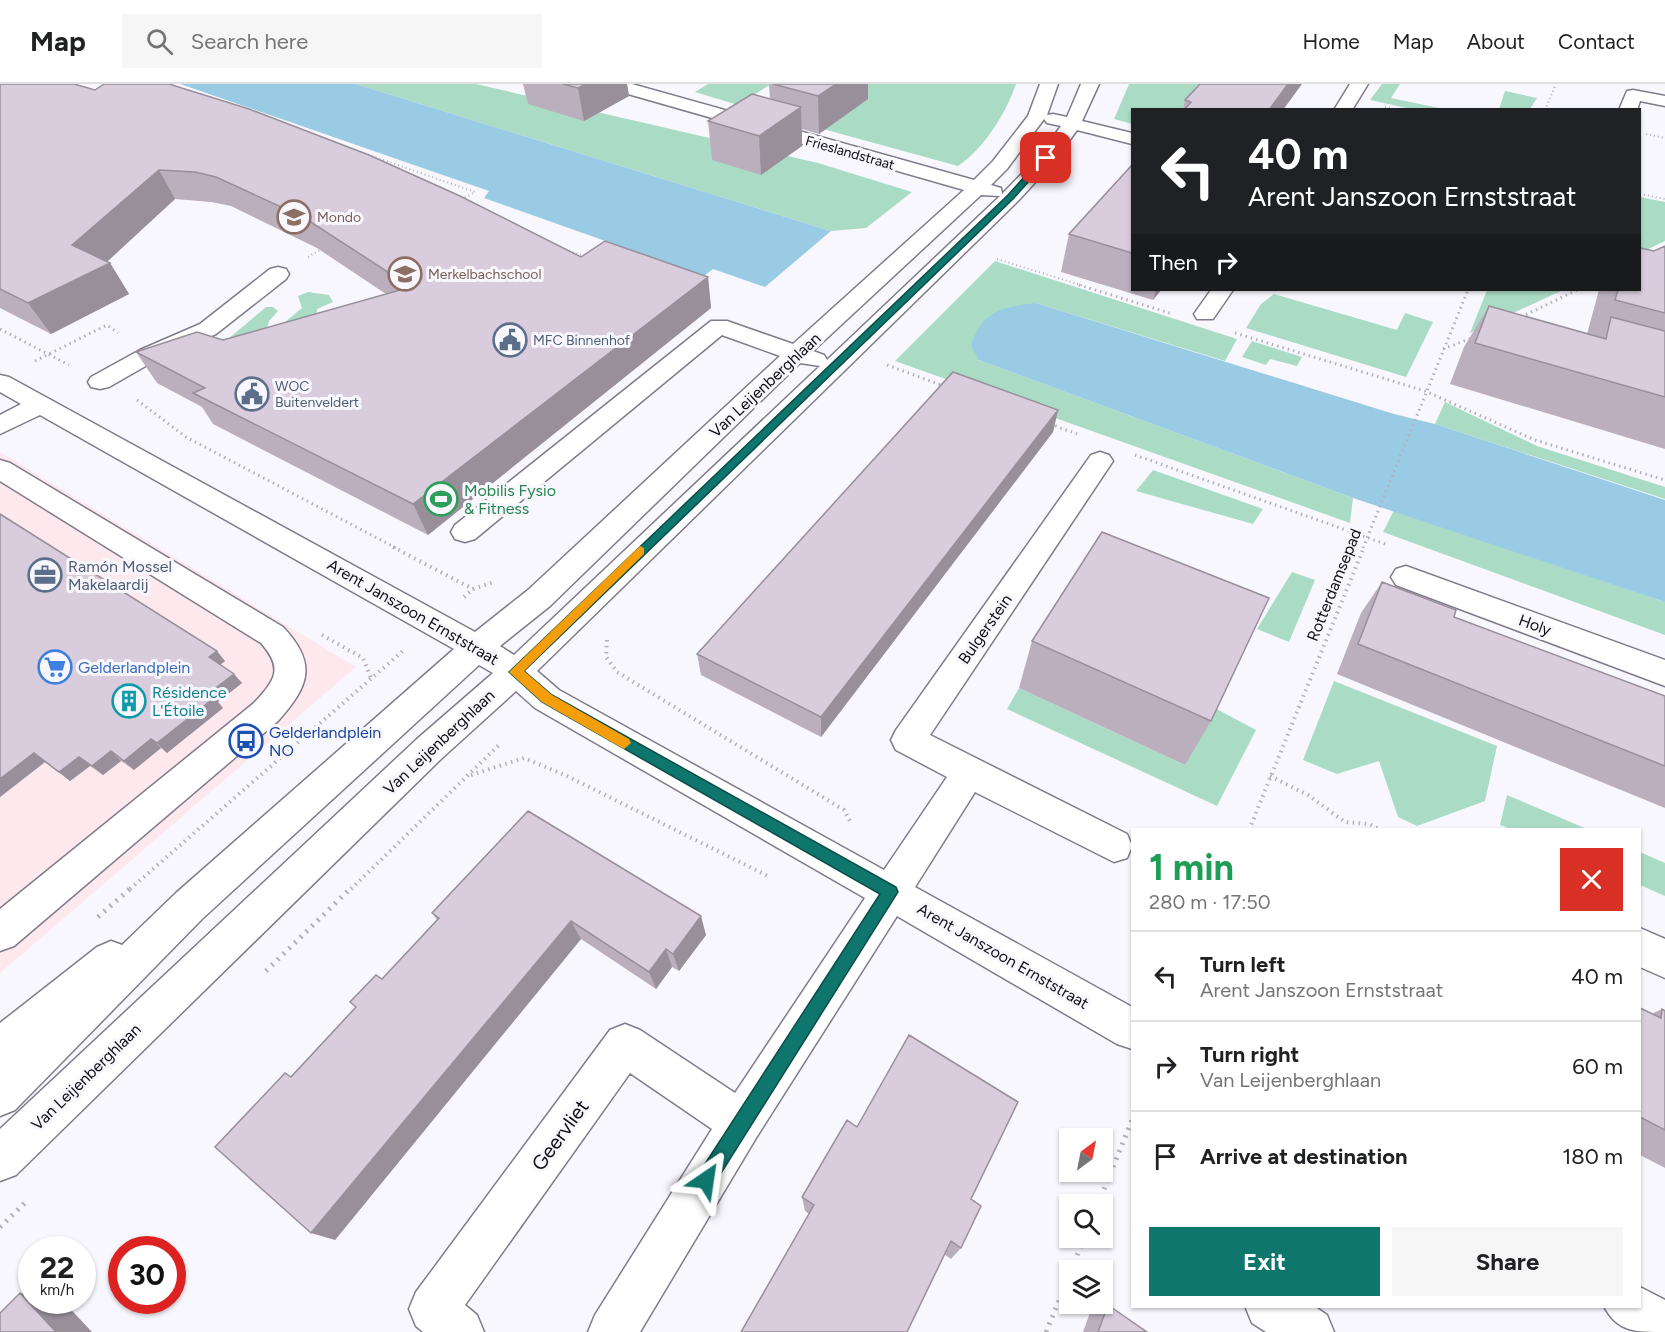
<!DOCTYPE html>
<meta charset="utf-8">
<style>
body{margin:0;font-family:Figtree,sans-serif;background:#f6f6f6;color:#202124;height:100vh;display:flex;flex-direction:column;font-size:22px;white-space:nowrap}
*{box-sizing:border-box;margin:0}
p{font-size:20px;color:#757577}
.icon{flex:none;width:33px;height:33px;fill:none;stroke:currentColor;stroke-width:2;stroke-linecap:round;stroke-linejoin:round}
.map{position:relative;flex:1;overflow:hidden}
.side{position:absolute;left:1131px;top:744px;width:510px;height:480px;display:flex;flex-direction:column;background:#fff;border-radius:0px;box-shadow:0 2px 4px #0004}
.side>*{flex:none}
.guide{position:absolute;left:1131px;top:24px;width:510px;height:183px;border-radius:0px;box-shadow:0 2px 4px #0004;background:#202124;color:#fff;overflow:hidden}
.needle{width:39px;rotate:32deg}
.fabs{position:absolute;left:1059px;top:1044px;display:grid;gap:12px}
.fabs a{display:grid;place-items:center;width:54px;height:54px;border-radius:0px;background:#fff;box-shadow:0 2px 4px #0004;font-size:30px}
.speed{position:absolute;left:18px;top:1152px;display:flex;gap:12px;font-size:30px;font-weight:700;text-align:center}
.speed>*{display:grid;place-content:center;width:78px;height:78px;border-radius:50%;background:#fff;box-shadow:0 2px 4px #0004;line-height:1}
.speed small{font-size:15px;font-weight:400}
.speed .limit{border:9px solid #d22;background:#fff;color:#111}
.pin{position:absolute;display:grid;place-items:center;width:51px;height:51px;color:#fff;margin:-26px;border-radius:12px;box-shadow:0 3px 9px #0006}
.me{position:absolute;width:66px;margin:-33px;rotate:32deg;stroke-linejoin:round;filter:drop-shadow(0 0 4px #0008)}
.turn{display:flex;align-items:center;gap:21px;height:126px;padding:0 18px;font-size:27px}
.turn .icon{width:78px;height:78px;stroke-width:2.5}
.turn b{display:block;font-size:42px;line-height:51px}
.then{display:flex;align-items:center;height:57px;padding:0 18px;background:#0003;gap:12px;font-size:22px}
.round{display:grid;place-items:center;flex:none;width:63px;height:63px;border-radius:0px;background:#f6f6f6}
.overview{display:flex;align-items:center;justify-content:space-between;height:102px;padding:0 18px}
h1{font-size:36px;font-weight:700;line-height:45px;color:#1e9e55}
.cta{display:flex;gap:12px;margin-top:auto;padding:12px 18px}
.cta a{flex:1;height:69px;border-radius:0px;background:#0f766e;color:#fff;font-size:24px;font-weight:700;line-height:69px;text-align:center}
.cta a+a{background:#f6f6f6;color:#202124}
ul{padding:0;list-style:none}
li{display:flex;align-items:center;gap:18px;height:90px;padding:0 18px;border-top:2px solid #e0e0e0}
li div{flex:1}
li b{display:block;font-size:22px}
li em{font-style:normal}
header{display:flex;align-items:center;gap:36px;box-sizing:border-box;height:84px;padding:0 30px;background:#fff;border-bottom:2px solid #e0e0e0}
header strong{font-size:28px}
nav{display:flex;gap:33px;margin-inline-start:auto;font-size:21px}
.search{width:420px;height:54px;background:#f6f6f6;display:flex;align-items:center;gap:15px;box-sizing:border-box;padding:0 21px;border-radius:0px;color:#757577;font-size:22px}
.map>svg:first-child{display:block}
.commercial{fill:#fde8ee}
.green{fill:#aadcc5}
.water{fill:#9acbe4}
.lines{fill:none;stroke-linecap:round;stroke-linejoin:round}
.minor-casing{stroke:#807b8b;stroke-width:3}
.path-far3{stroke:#b3b1b7;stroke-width:2;stroke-dasharray:1 3;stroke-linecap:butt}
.path-far2{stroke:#b3b1b7;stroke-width:3;stroke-dasharray:1.5 4;stroke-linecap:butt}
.path-far1{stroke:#b3b1b7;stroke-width:4;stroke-dasharray:1.5 4.5;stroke-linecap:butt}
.path{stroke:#b3b1b7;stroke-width:5;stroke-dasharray:2 6;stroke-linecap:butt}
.minor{fill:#fff;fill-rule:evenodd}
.wall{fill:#bbafbd}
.shaded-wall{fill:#988f9a}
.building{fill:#d9ccdc;stroke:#988f9a;stroke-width:1.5}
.route{fill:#0f766e;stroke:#0a4d48;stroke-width:1.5}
.slow{fill:#f59e0b}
.labels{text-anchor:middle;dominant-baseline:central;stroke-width:6;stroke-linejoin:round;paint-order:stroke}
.far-street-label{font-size:14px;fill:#0f0d13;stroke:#f9f7fe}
.far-education-label{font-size:14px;fill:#785e54;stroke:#f9f7fe;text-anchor:start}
.far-service-label{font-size:14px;fill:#4e5e75;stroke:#f9f7fe;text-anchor:start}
.street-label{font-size:16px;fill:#0f0d13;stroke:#f9f7fe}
.leisure-label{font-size:16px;fill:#27864d;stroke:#f9f7fe;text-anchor:start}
.service-label{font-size:16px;fill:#4e5e75;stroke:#f9f7fe;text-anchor:start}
.shop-label{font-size:16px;fill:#366cbe;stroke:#f9f7fe;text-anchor:start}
.culture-label{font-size:16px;fill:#0d838f;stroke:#f9f7fe;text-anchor:start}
.transit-label{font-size:16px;fill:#164399;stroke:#f9f7fe;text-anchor:start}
.near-street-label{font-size:20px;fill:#0f0d13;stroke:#f9f7fe}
</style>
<header>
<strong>Map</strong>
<div class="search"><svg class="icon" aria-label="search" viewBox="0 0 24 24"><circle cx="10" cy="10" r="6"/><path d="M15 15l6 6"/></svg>Search here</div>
<nav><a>Home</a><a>Map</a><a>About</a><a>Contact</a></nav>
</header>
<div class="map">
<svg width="1665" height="1248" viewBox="0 0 1665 1248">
<rect width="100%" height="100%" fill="#f9f7fe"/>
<path class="commercial" d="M0,368L356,583L0,889Z"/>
<path class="green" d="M356,0H476L818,79L912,108L866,144L831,147Z
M708,0H771L738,21L695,8Z
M842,0H1016C1006,29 984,65 958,82L790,36Z
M1129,0H1205L1182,25L1132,26V40L1114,35Z
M1382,0H1400L1391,14L1444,25H1411L1370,16Z
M1505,7L1537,14L1530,25H1499Z
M1640,113L1665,118V157L1640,169Z
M995,177L1237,255L1225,277L1036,219L979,276L1353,414L1350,439L895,277Z
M1487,206H1563L1470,249Z
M308,208L329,211L333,218L317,225V230L289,243L285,238L302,224L298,212Z
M1274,210L1397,246L1405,229L1433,238L1406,293L1246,244L1261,220Z
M266,223H273L278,227L269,237L267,245L228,255Z
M1252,257L1302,273L1297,282L1270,275L1266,281L1242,273Z
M1445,318L1537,362L1665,403V415L1435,340Z
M1153,386L1263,425L1253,440L1136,407Z
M1394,426L1665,518V551L1383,448Z
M1292,488L1315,496L1289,558L1257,545Z
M1334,597L1497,662L1485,717L1417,742L1398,733L1379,677L1337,690L1303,676Z
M1019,604L1185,681L1213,623L1256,646L1217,722L1007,625Z
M1507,711L1587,745H1511L1500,741Z
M1640,768L1665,779V812L1640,801Z"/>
<path class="water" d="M180,0H356L831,147L765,203L713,185L704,192L484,114L489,107Z
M1036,219L1394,330L1435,340L1665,416V518L1353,414L979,276L971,262C982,226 1003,223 1036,219Z"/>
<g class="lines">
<g class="minor-casing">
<path id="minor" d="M604,0H632L974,96L993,77L1028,32L1040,0H1058L1047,31L1053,30L1067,33L1081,0H1099L1082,37L1132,49V60L1077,46L1053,79L1018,117L537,587L559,606L884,786L947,693L896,666L891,656L896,646L1091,371L1100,368L1109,371L1113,377L1109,383L930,651L1127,750L1132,762L1127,774L1114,778L975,708L915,803L1132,923V965L1117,960L897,832L756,1054L640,1248H588L595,1231L712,1045L630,989L465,1221L477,1231L484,1248H423L416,1242L409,1225L416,1208L610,946L625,940L640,946L735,1009L865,814L535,624L516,607L441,675L16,1091L0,1097V1045L417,655L493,589L479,581L202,835L15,1026L0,1032V939L97,863L111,857L122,861L176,809L454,565L40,331L0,350V331L21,320L0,308V291L9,293L475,548L528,506L780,272L722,251L475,455L465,458L455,455L451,448L455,441L711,237H727L793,260L964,106L607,4ZM1044,35L1047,39L1061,42L1040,71L1002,110L1001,104L991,101L1007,85ZM981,111L1000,112L827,276L824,271L813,267ZM800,279L820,282L514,571L500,562L550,522Z
M1350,0H1368L1352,26H1334Z
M1633,6L1665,12V22L1640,17L1637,26H1619L1627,7Z
M278,183L286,185L289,190L286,195L216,250L156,276L109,303L100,305L91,303L88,298L91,293L140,266L200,240L270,185Z
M1211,206H1233L1213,235H1197L1194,230Z
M0,376L10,379L283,543C318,580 309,602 278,637L14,862L0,867V825L254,619C275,596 284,585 261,559L0,397Z
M1406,482L1665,576V602L1396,501L1391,493L1396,485Z
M1640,844L1665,855V894L1640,883Z
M1640,1203L1665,1216V1248C1635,1248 1617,1248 1604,1222H1640Z
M1245,1222H1314L1327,1231L1334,1248H1266L1252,1239Z"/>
</g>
<path class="path-far3" d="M169,0L178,3
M1385,23L1396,26
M1545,26L1556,0
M1646,50L1665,54
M349,64L475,108L462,115
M1640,110L1665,115
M565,165L586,173
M308,173L320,166
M997,175L1084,202"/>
<path class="path-far2" d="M1079,201L1173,230
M1521,233L1577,206
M0,245L69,281
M1235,249L1425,307L1535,356L1665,396
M1443,265L1472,254
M35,277L107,241L118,249
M887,281L944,302
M137,316L186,353L396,464
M1050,340L1077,350
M1135,371L1388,461
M1363,464L1468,206"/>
<path class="path-far1" d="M393,463L473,505
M464,513L473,505L494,498
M322,551L363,574L371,594
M607,556L606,573L617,588L844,726L850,737
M471,691L524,674L567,692L770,793
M1270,692L1308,711L1345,738L1369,740L1381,746
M1249,746L1364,463
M130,805L404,566
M351,805L500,660"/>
<path class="path" d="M98,833L132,803
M266,887L352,803
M1098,1120L1132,1036
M0,1143L28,1116
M1071,1186L1084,1154
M1046,1248L1070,1190"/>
<use href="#minor" class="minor"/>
</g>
<path class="wall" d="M0,0L581,173L708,193L711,224L428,451L213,340L202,323L157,299L136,268L223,256L386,210L317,164L231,122L211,118L175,115L107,178L110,179L129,210L51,250L0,224Z
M523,0H627L629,12L584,37L528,20Z
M769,0H868V15L819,50L802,45V62L761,91L712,76L708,37L770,15Z
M1185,16L1283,26H1183Z
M1132,81V206H1161L1153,216L1061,188L1069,150Z
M1665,162V365L1450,300L1464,263L1489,222L1587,250L1599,206H1640L1654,167Z
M1058,326L1053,348L821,653L701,591L697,570Z
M0,430L225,577L220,581L242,599L218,618L223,624L167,669L161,664L134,686L121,677L103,691L90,682L70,697L45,678L0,713Z
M1382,498L1454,533L1665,612V724L1337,590L1361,529Z
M1032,557L1211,637L1185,681L1019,604Z
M528,727L706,851L679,887L672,883L656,905L581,855L335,1156L291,992L437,836L432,829Z
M1640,924L1651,930L1662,925L1665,927V1084L1640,1071Z
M802,1113L971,1115L961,1164L951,1175L944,1170L809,1130L805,1127Z
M1108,1221L1147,1248H1083L1091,1226Z"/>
<path class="shaded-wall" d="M586,0H627L629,12L584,37L578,4Z
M836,0H868V15L819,50L818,12Z
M1288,0H1302L1283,26H1269Z
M801,23L802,62L761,91L759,52Z
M159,86L175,115L101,183L110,179L129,210L51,250L28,219L72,161Z
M708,193L711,224L428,451L413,420Z
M1156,206H1161L1153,216Z
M1058,326L1053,348L821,653V633Z
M217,567L225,577L217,583L209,573Z
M234,590L242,599L218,618L223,624L167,669L157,659L208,610Z
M151,655L161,664L134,686L124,677Z
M111,667L121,677L103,691L92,682Z
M34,669L45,678L0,713V695Z
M79,673L90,682L70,697L59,688Z
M701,832L706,851L679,887L673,870Z
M571,837L581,855L335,1156L311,1149Z
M666,865L672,883L656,905L649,888Z
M20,1209L32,1210V1216H62L92,1248H56Z"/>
<path class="building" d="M0,0H74L95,6L104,0H169L249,25L369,71L460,112L581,173L605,157L708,193L413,420L193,309L205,304L136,268L197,248L223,256L411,203L303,133L216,93L195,88L159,86L72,161L110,179L28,219L0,205Z
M563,0H586L578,4Z
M773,0H836L818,12Z
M1200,0H1288L1269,26H1184L1191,18L1185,16Z
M752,10L801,23L759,52L708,37Z
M1132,81V169L1069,150Z
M1665,162V229L1615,216L1618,206H1640V164L1654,167Z
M1489,222L1606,255L1611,233L1665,247V313L1475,259Z
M953,288L1058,326L821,633L697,570Z
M0,430L217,567L209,573L234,590L208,610L214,614L157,659L151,655L124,677L111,667L92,682L79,673L59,688L34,669L0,695Z
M1102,448L1269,514L1211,637L1032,557Z
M1382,498L1456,526L1454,533L1665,612V682L1358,560Z
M528,727L701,832L673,870L666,865L649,888L571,837L311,1149L215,1063L285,989L291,993L356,923L350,918L376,891L382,895L439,834L432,829Z
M1640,924L1661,934L1662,925L1665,927V1046L1640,1033Z
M909,951L1018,1018L971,1115L981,1122L961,1164L951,1157L907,1248H741L814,1121L802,1113L847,1036L857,1043Z
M20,1209L56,1248H0V1229Z
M1108,1221L1147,1248H1098Z"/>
<path class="route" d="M1043,72L1050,74L1013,115L524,587L552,611L896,803L898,808L713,1102L706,1105L699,1102L697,1096L699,1089L880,810L542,618L509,588L1008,111Z"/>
<path class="slow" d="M640,462L644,464V470L524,587L552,611L629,655L631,659L624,665L542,618L509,588Z"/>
<defs>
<g id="school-ring" transform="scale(1.725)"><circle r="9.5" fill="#f9f7fe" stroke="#8d6e63" stroke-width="1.5"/><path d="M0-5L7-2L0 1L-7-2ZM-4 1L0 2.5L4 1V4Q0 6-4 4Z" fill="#8d6e63"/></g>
<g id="civic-ring" transform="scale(1.725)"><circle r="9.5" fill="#f9f7fe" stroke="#5c6f8a" stroke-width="1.5"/><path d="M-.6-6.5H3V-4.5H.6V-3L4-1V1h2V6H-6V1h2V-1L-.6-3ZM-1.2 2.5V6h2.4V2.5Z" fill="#5c6f8a"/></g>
<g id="stadium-ring" transform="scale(1.725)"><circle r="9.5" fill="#f9f7fe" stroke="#2e9e5b" stroke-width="1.5"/><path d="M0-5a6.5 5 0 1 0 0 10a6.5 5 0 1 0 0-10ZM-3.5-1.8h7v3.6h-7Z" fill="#2e9e5b"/></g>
<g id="office-ring" transform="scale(1.725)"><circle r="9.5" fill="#f9f7fe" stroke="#5c6f8a" stroke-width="1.5"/><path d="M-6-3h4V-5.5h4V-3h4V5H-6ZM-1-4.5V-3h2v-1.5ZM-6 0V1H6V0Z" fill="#5c6f8a"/></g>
<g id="supermarket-ring" transform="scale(1.725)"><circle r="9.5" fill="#f9f7fe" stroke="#3f7fe0" stroke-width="1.5"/><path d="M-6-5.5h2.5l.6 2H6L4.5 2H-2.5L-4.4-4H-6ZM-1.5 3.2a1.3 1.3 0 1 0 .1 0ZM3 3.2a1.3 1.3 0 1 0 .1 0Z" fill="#3f7fe0"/></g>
<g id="building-ring" transform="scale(1.725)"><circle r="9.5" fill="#f9f7fe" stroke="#0f9aa8" stroke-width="1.5"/><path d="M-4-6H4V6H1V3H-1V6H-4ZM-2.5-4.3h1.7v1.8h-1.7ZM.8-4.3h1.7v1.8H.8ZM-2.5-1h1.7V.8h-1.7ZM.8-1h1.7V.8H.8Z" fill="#0f9aa8"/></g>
<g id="bus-ring" transform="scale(1.725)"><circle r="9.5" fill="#f9f7fe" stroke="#1a4fb4" stroke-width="1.5"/><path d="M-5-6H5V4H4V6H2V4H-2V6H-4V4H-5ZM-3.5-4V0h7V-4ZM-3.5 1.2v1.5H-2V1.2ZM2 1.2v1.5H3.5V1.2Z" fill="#1a4fb4"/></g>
</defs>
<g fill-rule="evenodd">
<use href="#school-ring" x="294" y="133"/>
<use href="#school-ring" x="405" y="190"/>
<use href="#civic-ring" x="510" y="256"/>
<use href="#civic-ring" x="252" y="310"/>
<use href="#stadium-ring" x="441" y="415"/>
<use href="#office-ring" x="45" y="491"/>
<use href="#supermarket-ring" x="55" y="583"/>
<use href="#building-ring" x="129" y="617"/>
<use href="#bus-ring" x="246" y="657"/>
</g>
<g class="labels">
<g class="far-street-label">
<text transform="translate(850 69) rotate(16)">Frieslandstraat</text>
</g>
<g class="far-education-label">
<text x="317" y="133">Mondo</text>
<text x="428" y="190">Merkelbachschool</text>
</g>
<g class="far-service-label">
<text x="533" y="256">MFC Binnenhof</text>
<text x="275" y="302">WOC<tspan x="275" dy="16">Buitenveldert</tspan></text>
</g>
<g class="street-label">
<text transform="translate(765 301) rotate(-43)">Van Leijenberghlaan</text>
<text transform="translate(1334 501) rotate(-68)">Rotterdamsepad</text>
<text transform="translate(413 528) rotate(30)">Arent Janszoon Ernststraat</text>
<text transform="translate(1535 541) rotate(20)">Holy</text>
<text transform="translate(985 545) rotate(-55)">Bulgerstein</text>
<text transform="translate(439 658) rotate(-43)">Van Leijenberghlaan</text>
<text transform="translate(1003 872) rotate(30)">Arent Janszoon Ernststraat</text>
<text transform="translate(86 993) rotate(-44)">Van Leijenberghlaan</text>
</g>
<g class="leisure-label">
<text x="464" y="406">Mobilis Fysio<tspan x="464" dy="18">&amp; Fitness</tspan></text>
</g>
<g class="service-label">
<text x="68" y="482">Ramón Mossel<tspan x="68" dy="18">Makelaardij</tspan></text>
</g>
<g class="shop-label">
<text x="78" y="583">Gelderlandplein</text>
</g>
<g class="culture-label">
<text x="152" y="608">Résidence<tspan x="152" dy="18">L'Étoile</tspan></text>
</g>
<g class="transit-label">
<text x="269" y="648">Gelderlandplein<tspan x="269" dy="18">NO</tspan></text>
</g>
<g class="near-street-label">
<text transform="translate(560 1051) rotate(-54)">Geervliet</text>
</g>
</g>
</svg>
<div class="fabs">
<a><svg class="needle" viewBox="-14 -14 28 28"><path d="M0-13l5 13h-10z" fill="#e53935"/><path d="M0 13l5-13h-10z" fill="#757577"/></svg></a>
<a><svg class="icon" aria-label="search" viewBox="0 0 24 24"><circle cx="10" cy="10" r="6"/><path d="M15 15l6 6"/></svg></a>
<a><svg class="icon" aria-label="layers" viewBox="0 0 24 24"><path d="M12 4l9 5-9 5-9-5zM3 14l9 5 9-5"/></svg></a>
</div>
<div class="speed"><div>22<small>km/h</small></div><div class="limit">30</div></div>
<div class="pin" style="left:1046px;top:74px;background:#d93025"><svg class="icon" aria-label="arrive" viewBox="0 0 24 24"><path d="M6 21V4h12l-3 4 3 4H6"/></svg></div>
<svg class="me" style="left:706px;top:1096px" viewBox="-20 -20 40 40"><path d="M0-17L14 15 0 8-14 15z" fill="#0f766e" stroke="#fff" stroke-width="4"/></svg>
<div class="guide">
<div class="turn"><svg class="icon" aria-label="left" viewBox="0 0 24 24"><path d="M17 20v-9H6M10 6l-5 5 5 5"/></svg><div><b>40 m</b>Arent Janszoon Ernststraat</div></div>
<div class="then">Then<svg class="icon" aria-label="right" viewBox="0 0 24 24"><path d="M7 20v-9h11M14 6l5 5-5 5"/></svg></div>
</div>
<section class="side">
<div class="overview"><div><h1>1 min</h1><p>280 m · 17:50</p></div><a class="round" style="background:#d93025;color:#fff"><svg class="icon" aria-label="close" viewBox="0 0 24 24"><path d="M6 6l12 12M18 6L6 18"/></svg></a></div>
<ul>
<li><svg class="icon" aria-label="left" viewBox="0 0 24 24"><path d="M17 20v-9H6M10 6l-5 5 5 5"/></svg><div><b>Turn left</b><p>Arent Janszoon Ernststraat</p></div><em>40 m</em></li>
<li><svg class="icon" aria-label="right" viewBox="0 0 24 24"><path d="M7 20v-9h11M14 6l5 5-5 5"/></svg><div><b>Turn right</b><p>Van Leijenberghlaan</p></div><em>60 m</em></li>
<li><svg class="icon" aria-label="arrive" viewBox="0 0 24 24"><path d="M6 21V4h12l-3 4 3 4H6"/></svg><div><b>Arrive at destination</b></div><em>180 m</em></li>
</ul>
<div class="cta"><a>Exit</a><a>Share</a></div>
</section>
</div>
